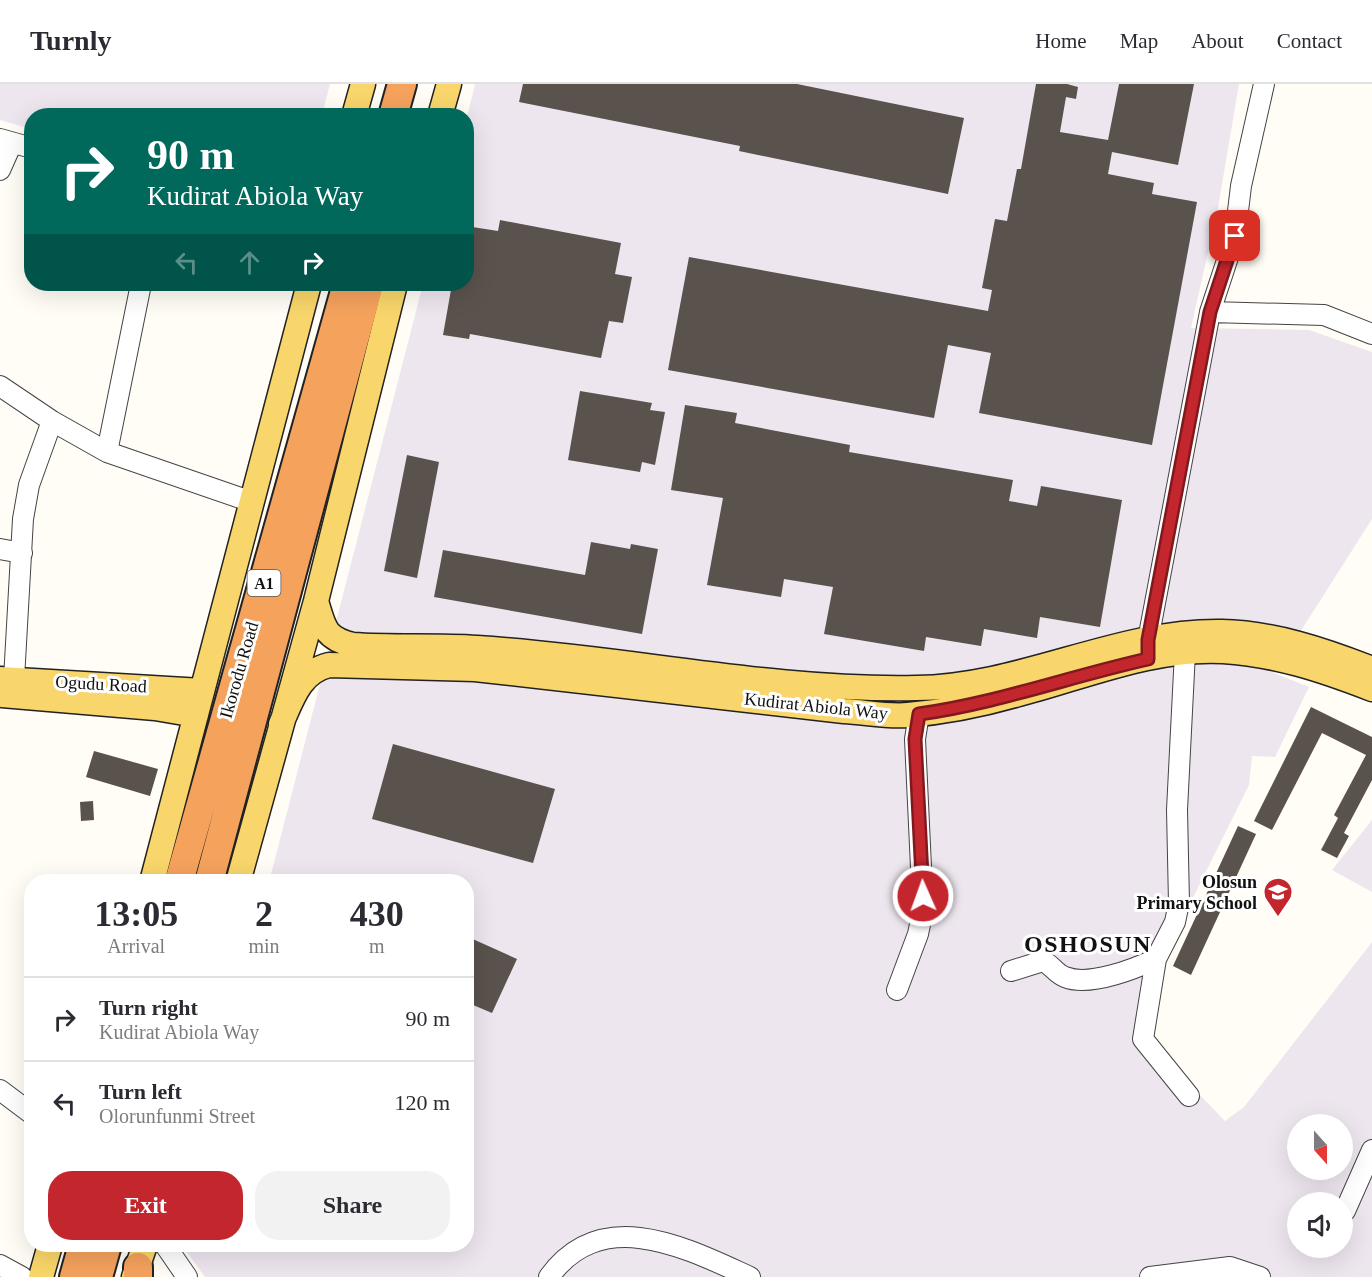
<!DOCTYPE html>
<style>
body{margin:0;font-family:Georgia,serif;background:#f2f2f3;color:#2b2b33;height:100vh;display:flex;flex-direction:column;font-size:22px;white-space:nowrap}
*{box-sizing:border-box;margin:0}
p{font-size:20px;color:#7c7c81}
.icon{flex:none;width:33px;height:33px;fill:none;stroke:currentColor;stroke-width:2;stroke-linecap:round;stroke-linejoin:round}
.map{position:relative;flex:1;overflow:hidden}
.panel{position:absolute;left:24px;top:790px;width:450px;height:378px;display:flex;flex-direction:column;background:#fff;border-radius:24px;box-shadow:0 6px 24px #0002}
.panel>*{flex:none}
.banner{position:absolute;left:24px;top:24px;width:450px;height:183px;border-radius:24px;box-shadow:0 6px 24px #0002;background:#00695c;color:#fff;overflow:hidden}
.needle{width:39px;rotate:159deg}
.controls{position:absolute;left:1287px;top:1030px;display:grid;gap:12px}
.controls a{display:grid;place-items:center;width:66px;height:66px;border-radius:50%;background:#fff;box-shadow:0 6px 24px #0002;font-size:30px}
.pin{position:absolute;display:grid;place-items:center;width:51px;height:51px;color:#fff;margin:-26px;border-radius:12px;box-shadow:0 3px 9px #0006}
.me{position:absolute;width:66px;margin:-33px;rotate:358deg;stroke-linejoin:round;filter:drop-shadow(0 0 4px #0008)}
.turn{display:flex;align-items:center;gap:21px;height:126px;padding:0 24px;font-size:27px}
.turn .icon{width:78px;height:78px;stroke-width:2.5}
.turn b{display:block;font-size:42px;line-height:51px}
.lanes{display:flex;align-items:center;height:57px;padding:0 24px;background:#0003;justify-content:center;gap:30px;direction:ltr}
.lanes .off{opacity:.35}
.eta{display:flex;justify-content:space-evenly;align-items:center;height:102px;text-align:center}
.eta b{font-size:36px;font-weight:800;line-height:42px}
.action{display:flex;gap:12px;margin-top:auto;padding:12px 24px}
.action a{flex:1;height:69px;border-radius:24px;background:#c4262e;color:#fff;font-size:24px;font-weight:800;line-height:69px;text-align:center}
.action a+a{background:#f2f2f3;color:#2b2b33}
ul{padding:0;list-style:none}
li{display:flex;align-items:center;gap:18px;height:84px;padding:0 24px;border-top:2px solid #e1e1e2}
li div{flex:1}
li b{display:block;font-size:22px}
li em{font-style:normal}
header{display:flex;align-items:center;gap:36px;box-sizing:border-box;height:84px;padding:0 30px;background:#fff;border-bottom:2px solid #e1e1e2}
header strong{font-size:28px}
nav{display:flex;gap:33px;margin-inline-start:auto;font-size:21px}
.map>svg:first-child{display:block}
.industrial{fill:#eee6ef;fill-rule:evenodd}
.building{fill:#5a524d}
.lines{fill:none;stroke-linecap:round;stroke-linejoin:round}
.minor-casing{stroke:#444;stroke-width:22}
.major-casing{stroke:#222;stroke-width:27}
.highway-casing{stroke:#222;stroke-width:32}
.minor{stroke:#fff;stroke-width:20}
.major{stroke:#f9d66b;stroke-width:24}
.highway{stroke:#f5a25d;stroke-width:28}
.route-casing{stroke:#7f191e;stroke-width:15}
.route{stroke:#c4262e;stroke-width:10}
.labels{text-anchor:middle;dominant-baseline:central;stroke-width:6;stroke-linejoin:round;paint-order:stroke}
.shield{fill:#fff;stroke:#585858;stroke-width:1.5}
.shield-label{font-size:16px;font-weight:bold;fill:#111}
.street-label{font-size:18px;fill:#111;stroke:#fff}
.poi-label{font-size:18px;font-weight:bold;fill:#111;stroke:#fff;text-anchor:end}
.district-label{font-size:24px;font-weight:bold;letter-spacing:1.5px;fill:#111;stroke:#fff}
</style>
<header>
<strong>Turnly</strong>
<nav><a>Home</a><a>Map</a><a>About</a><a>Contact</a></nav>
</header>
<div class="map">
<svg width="1372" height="1193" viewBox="0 0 1372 1193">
<rect width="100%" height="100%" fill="#fffdf5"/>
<path class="industrial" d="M0,0H330L322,31L32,32L31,45L0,36Z
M475,0H1239L1218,124L1191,244L1309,246L1372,268V435L1274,589L1309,603L1275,673L1252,672L1249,701L1165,870L1150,959L1225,1037L1244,1023L1372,858V1193H205L182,1161H466V798H269L423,200H466L467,33ZM1298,1041H1342V1086H1298ZM1298,1119H1342V1164H1298Z
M1372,736V808L1332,786Z"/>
<path class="building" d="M523,0H797L964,34L948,110L739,67L740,62L519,18Z
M1036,0H1067L1078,3L1076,15L1066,13L1060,48L1108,56L1119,0H1194L1178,81L1112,68L1108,90L1154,99L1152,110L1197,118L1152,361L979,329L991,269L948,261L934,334L668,286L689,173L988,227L992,206L982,204L995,135L1007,137L1017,85H1021Z
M500,136L621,159L615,190L632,193L623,239L609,237L601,274L470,250L469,255L443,251L452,200H466V142L498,147Z
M580,307L652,319L650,326L665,328L655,381L642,378L640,388L568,376Z
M685,321L737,329L735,339L850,361L849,368L1013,396L1009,417L1037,422L1041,402L1122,416L1100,543L1040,533L1037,554L984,545L981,562L926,553L924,567L824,550L833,503L784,495L781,513L707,501L723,414L671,406Z
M407,371L439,378L417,494L384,487Z
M591,458L630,465L631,460L658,465L642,550L434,513L443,466L585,491Z
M1311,623L1372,653V696L1344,749L1349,752L1337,774L1321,766L1338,734L1334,731L1366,671L1322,649L1272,746L1254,737Z
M393,660L555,705L533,779L372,735Z
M94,667L158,685L150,712L86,693Z
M93,717L94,736L81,737L80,718Z
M1238,742L1256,750L1191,891L1173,882Z
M466,852L517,875L492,929L466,918Z"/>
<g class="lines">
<g class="minor-casing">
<path id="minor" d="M0,55L32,64
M0,86L12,59
M1210,228L1324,231L1372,250
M0,302L52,337L107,368L252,418
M107,368L141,200
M0,465L22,469
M1185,568L1177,726L1179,819L1175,838L1156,875L1143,955L1189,1012
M1148,570V556L1210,228L1235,152L1241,102L1264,0
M14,595L23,435L29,401L52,337
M1011,887L1043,877C1052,881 1056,890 1065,893C1089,903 1134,885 1156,875
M897,906L918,850L923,826L915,655L919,630
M0,1006L32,1030
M1345,1127L1372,1066
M165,1161L187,1193
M0,1181L22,1193
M549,1193C602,1120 686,1164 750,1193
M1150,1193L1230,1183L1260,1193"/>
</g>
<g class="major-casing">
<path id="major" d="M354,32L363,0
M440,32L449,0
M316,517C324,543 324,554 353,561C394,564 436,561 477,564C624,573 770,607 916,604C1022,603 1117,546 1222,548C1273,549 1324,566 1372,585
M0,595L202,607
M2,611L155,624L196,631
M281,640C292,615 300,588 329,581L475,585L844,627C865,628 887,633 908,631C944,628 980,621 1015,611C1082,594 1152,563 1223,567C1275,570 1323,586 1372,605
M152,798L309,200
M238,798L316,517L395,200
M41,1193L50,1161
M134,1193L145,1161"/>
</g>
<g class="highway-casing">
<path id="highway" d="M393,32L402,0
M179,798L347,200
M209,798L369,200
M138,1183V1193
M74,1193L83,1161
M98,1193L107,1161"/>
</g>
<use href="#minor" class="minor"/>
<use href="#major" class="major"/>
<use href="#highway" class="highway"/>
</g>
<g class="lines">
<g class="route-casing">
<path id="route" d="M923,812L915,655L919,630C998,619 1071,592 1148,575V556L1210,228L1235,152"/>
</g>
<use href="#route" class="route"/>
</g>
<defs>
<g id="school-pin" transform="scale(1.5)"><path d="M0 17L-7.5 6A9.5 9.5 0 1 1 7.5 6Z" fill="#c4262e" stroke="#fff"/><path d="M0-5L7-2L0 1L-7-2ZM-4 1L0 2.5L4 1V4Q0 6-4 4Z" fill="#fff"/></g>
</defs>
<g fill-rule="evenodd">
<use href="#school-pin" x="1278" y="808"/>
</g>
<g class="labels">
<rect class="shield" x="247.5" y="486" width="33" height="26" rx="4.5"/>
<g class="shield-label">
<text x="264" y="499">A1</text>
</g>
<g class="street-label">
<text transform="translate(239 586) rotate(-74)">Ikorodu Road</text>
<text transform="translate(101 600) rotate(3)">Ogudu Road</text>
<text transform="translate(816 622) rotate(6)">Kudirat Abiola Way</text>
</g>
<g class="poi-label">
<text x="1257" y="798">Olosun<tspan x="1257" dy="21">Primary School</tspan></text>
</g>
<g class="district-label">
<text x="1088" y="860">OSHOSUN</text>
</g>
</g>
</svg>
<div class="controls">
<a><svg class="needle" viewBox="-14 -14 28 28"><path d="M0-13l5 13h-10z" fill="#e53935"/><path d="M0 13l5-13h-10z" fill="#7c7c81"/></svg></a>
<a><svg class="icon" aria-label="sound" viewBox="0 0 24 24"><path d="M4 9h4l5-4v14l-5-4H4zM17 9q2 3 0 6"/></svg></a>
</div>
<div class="pin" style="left:1235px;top:152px;background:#d93025"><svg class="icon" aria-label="arrive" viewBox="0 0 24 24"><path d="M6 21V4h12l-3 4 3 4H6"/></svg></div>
<svg class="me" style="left:923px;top:812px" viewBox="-20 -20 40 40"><circle r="17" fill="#c4262e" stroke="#fff" stroke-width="3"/><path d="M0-11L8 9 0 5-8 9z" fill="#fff"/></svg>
<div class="banner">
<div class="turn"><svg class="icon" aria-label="right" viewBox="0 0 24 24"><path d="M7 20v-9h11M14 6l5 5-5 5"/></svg><div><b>90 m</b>Kudirat Abiola Way</div></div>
<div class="lanes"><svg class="icon off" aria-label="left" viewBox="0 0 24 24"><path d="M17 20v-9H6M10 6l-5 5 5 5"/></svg><svg class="icon off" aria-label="ahead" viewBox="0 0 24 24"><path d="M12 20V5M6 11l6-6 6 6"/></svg><svg class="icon" aria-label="right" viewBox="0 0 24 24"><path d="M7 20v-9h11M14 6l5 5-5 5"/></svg></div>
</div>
<section class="panel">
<div class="eta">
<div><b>13:05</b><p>Arrival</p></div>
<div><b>2</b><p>min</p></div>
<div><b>430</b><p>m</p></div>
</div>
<ul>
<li><svg class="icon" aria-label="right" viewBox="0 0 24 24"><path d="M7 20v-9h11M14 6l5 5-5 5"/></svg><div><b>Turn right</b><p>Kudirat Abiola Way</p></div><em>90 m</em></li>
<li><svg class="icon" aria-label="left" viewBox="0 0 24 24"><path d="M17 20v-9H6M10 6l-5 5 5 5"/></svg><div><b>Turn left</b><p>Olorunfunmi Street</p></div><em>120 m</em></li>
</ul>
<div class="action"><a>Exit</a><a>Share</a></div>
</section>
</div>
